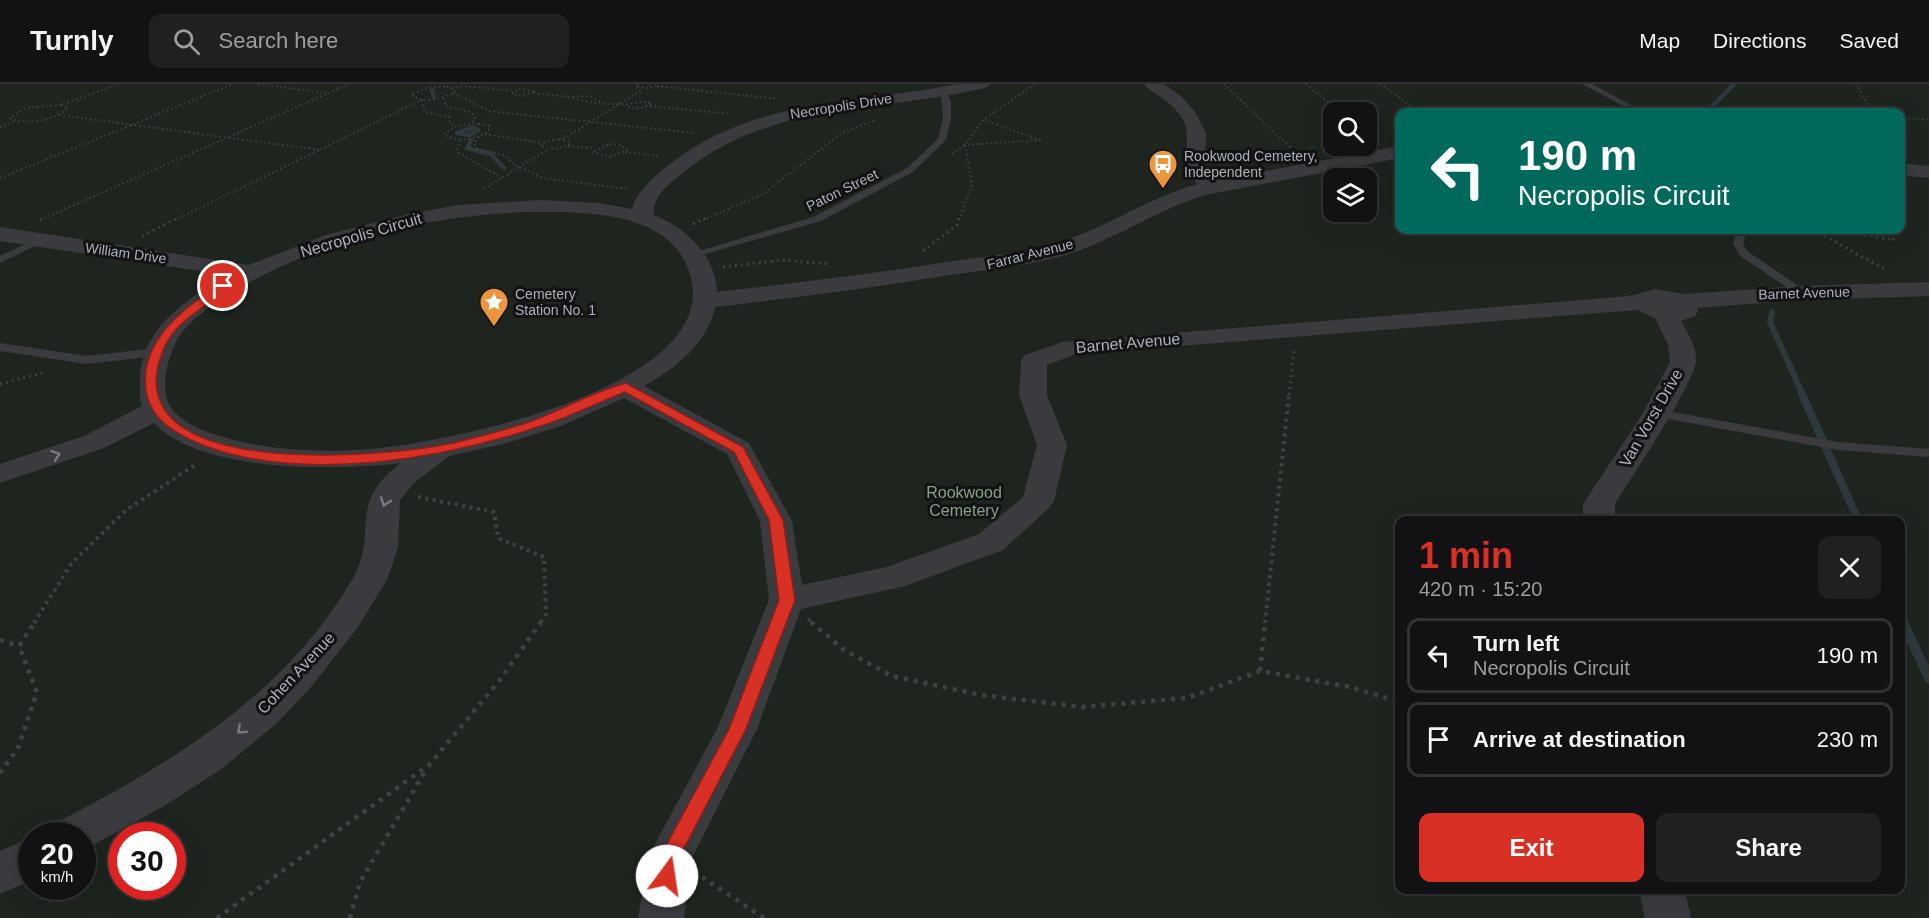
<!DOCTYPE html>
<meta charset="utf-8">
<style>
body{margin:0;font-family:Helvetica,sans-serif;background:#1f2022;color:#f1f3f6;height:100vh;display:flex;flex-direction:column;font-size:22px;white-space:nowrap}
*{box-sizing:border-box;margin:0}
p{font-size:20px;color:#9c9ea0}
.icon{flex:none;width:33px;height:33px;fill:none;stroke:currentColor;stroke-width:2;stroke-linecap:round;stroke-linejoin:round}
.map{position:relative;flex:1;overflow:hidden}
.details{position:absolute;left:1395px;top:432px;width:510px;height:378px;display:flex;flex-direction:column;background:#121214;border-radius:12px;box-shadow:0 6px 24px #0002,0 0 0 2px #313234}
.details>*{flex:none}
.banner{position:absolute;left:1395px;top:24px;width:510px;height:126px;border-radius:12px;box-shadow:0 6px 24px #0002,0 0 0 2px #313234;background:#00695c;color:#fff;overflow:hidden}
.fabs{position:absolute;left:1323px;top:18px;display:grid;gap:12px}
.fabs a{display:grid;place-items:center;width:54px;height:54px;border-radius:12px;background:#121214;box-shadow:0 6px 24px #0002,0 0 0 2px #313234;font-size:30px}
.speed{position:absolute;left:18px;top:738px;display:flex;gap:12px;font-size:30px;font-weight:700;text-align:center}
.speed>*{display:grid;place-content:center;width:78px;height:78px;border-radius:50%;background:#121214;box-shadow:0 6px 24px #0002,0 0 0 2px #313234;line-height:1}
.speed small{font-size:15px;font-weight:400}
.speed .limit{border:9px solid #d22;background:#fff;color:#111}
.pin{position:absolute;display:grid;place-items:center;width:51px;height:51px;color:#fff;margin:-26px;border:3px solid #fff;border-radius:50%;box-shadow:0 2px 6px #0007}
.me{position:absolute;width:66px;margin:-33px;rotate:14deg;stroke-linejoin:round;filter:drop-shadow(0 0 4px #0008)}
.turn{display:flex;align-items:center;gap:21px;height:126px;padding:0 24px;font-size:27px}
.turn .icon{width:78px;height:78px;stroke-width:2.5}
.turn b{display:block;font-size:42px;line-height:51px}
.round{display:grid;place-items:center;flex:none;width:63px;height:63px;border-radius:12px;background:#1f2022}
.headline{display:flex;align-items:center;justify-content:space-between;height:102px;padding:0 24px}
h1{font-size:36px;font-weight:600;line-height:45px;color:#d93025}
.cta{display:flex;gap:12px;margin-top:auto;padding:12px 24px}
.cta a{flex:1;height:69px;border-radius:12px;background:#d93025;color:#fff;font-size:24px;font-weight:600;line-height:69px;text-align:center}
.cta a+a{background:#1f2022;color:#f1f3f6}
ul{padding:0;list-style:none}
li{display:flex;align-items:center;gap:18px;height:75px;margin:0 12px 9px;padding:0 12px;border:3px solid #313234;border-radius:12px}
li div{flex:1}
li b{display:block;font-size:22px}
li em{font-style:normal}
header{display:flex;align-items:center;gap:36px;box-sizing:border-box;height:84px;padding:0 30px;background:#121214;border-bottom:2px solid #313234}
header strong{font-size:28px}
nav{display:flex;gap:33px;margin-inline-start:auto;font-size:21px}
.search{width:420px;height:54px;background:#1f2022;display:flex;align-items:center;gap:15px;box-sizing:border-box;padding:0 21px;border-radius:12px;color:#9c9ea0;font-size:22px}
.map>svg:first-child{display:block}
.green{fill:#1e251e;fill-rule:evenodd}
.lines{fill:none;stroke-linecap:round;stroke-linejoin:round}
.stream-far3{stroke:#2e393d;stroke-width:4.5}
.stream-far2{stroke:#2e393d;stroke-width:6}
.stream-far1{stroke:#2e393d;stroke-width:8}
.stream{stroke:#2e393d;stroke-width:10}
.path-far3{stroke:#3f4245;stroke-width:2;stroke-dasharray:1.5 3;stroke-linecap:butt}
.path-far2{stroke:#3f4245;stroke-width:3;stroke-dasharray:2 4;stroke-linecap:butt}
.path-far1{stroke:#3f4245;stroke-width:4;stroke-dasharray:3 4.5;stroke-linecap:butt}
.path{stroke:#3f4245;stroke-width:4.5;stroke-dasharray:4 6;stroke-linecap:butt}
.lane{fill:#393b3f;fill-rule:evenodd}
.street{fill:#393b3f;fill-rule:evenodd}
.oneway{stroke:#777c82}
.route{fill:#d93025;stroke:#8d1f18;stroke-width:1.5}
.labels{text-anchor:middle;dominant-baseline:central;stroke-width:6;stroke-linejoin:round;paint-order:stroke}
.far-street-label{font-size:14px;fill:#aab1b9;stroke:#131315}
.far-poi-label{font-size:14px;fill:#aab1b9;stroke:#131315;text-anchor:start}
.street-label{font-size:16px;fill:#aab1b9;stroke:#131315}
.park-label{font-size:16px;fill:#85a382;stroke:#131315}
</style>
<header>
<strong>Turnly</strong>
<div class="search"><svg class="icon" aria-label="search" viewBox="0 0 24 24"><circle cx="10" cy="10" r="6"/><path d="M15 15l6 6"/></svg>Search here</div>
<nav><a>Map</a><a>Directions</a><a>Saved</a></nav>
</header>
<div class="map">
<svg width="1929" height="834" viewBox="0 0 1929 834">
<rect width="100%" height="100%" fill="#18181a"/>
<path class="green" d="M0,0H1929V834H0ZM1334,28H1366V62H1334ZM1400,28H1900V146H1400ZM1334,94H1366V128H1334ZM1400,436H1900V806H1400ZM32,752H82V802H32ZM122,752H172V802H122Z"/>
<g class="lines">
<path class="stream-far3" d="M432,6L434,13
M1707,28L1734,0
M471,44L478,46L469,51L457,49Z
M471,56L467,64L491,70L504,84"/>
<path class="stream-far2" d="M1772,228L1770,238L1803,311"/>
<path class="stream-far1" d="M1802,310L1858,436
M1900,532L1903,539"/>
<path class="stream" d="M1903,538L1929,594"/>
<path class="path-far3" d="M258,0L326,9
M637,0L636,3L649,4L658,1
M1224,0L1295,68
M1306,0L1340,28
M1380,0L1420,28
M1856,0L1872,28
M447,2L455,7C442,16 425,20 411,11L423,5Z
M657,2L778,15
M452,4L463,2L514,7
M519,5L535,7L523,12L512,10Z
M453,9L489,27L693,49
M534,9L569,13
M443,14L446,22L471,28L475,33L472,39
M422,16L425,28L449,33L450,39L455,42
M600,17L590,12L569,13C587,19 609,21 628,20C637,19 643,16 652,20L641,24L629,23L630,20
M63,20L119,0
M61,21L68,25C51,37 29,41 10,34L26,24Z
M650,22L731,30
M59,31L320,66
M1900,33L1929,36
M479,40L489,42V47C476,55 458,60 444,50L456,42Z
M0,43L16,37
M485,50L542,59
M479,53L474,59L477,65L505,71L514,81L543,94L628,105
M559,55L569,57L570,60L557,65L540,62L546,57Z
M563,55L643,5
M461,56L457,64L459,69L502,94
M610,60L621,61L627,66L610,73L592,68Z
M568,62L595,64
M625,68L659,72
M952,70L965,61L983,36L1035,0
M0,94L233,0
M484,105L547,66
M40,136L349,0
M175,136L422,16
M703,136L763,110L842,49L875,36
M959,136L972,101L965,61L1040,56L983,36"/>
<path class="path-far2" d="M40,136L44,134
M693,140L706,134
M1814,146L1884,185
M1835,146L1894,156L1884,146
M142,152L178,134
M923,167L957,141L959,134
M723,183L783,176L829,180
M0,300L46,288
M1289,311L1294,266"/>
<path class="path-far1" d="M418,413L494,428L498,454L544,473L546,530L540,539
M808,535L813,539
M34,539L71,480L126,426L198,379
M1265,539L1289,310"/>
<path class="path" d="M811,538L844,566L892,592L981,611L1082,623L1187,614L1260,587L1350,603L1400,618
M0,556L19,562
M1260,587L1265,538
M0,689L18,664L37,608L19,562L35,538
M702,793L764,834
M217,834L429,681L499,597L541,538
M350,834L360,798L427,684"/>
<path class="lane" d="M1582,0H1592L1644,28H1635Z
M940,6H946L951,18V33L946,56L913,88L821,137L698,172L689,170L813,133L907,84L938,55L943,33Z
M1738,146H1748L1743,159L1747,167L1806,207V211H1798L1739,171L1733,159Z
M36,155L45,157L0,179V172Z
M0,259L87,272L156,264L162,268L156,272L87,280L0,267Z
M1657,325L1838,358L1929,365V373L1838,366L1652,332L1650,329Z"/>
<path class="street" d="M957,0H990L988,3C877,31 774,14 680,91C667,102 652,113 654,131C685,143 716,172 717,208C794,199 871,190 947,178C984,172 1024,170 1060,158C1108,143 1149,113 1198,100L1185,88C1183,59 1197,45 1171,21C1163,13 1150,8 1144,0H1164L1182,13L1195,28L1206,49L1205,86L1218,96L1400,62V74L1205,111C1160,125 1120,152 1075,168C1036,181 992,185 950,191C872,204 794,214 715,223C707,260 676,284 644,302L749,359L792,437L802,501L887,483L979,450L1023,413L1037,361L1019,311L1021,277L1025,271L1063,258L1607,214L1634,211L1655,205L1684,210L1802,202L1929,198V212L1802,216L1697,224L1698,227L1695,232L1681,237C1688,250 1696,261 1696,276C1696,297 1630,396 1615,420V436H1583V420L1643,329L1670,278L1668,261L1655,234L1637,226L1076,270L1047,281V311L1067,361L1054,417L1049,424L1003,466L905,502L801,525L757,645L693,772L684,834H638L649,771L718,643L769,516L760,437L727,370L624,314L561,342L503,360L449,372L414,399L400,416L398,463L387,496L358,543L311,603L276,640L220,686L164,722L86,765L82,767V752H49L56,739C172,678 283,613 352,496C380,448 345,421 401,379C336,387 202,389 154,339L104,364L0,399V380L84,352L142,322C139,315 140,308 140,300C138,246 186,216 227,191L0,157V143L249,181L326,151L409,130L458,121L540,116L600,119L632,125C637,106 655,92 670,80C753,14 858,20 957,0ZM524,128C575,128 663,124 687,182C738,301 445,359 370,365C322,369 273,367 227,354C208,349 185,341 172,325C159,307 167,277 175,260C186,238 210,222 230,210C316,156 423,133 524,128Z
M1900,79L1929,82V94L1900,91Z
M32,753V796L0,810V767Z
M1639,806H1685L1691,834H1645Z"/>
</g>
<defs><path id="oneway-chevron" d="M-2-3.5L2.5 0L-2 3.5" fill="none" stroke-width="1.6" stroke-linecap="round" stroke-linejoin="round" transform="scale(1.5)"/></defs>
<g class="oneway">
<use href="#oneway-chevron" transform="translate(56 371) rotate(-19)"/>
<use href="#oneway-chevron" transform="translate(385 418) rotate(109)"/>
<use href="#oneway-chevron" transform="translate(241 646) rotate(138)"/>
</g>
<path class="route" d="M220,200L228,202C207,225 174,235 162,269C113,400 394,373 458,358C484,351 512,345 537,335C566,324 595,307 626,299L743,363L783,436L795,516L746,645L680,772L674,798L667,801L660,798L657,792L661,771L729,645L779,516L769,436L734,368L625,308C597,319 569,333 541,342C442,375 305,399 205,362C178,351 150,337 146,306C139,257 184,224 220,200Z"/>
<defs>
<g id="bus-pin" transform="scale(1.5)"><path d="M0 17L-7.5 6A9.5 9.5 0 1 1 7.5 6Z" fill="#ec953d" stroke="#131315"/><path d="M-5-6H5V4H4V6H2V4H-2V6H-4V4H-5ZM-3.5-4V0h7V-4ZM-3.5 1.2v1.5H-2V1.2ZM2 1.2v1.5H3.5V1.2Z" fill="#fff"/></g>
<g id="sight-pin" transform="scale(1.5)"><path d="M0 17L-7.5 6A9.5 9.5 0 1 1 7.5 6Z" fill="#ec953d" stroke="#131315"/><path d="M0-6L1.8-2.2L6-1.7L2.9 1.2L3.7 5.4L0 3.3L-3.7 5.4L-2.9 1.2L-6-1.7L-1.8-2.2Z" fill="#fff"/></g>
</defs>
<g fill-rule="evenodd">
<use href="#bus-pin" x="1163" y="80"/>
<use href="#sight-pin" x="494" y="218"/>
</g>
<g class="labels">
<g class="far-street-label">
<text transform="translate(841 22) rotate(-9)">Necropolis Drive</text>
<text transform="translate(842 106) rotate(-26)">Paton Street</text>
<text transform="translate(126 169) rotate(8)">William Drive</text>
<text transform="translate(1030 170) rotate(-14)">Farrar Avenue</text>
<text transform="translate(1804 209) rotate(-2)">Barnet Avenue</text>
</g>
<g class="far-poi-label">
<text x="1184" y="72">Rookwood Cemetery,<tspan x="1184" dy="16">Independent</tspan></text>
<text x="515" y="210">Cemetery<tspan x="515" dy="16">Station No. 1</tspan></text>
</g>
<g class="street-label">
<text transform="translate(361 151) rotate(-16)">Necropolis Circuit</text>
<text transform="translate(1128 259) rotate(-5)">Barnet Avenue</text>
<text transform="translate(1651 334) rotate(-60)">Van Vorst Drive</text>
<text transform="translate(296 589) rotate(-47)">Cohen Avenue</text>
</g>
<g class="park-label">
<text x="964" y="408">Rookwood<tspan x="964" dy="18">Cemetery</tspan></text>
</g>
</g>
</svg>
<div class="fabs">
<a><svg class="icon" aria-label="search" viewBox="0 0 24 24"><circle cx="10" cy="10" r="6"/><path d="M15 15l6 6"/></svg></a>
<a><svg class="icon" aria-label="layers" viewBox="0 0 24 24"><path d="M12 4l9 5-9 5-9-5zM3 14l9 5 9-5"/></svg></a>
</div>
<div class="speed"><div>20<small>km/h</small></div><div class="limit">30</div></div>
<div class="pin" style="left:223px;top:202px;background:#d93025"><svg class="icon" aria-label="arrive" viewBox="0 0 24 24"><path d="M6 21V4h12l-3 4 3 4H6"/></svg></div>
<svg class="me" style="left:667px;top:792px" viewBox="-20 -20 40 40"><circle r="19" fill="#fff"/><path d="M0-13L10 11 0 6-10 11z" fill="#d93025"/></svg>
<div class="banner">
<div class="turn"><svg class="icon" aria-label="left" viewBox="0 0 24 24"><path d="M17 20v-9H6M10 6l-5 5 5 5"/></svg><div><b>190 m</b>Necropolis Circuit</div></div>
</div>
<section class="details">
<div class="headline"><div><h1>1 min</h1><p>420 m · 15:20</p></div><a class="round"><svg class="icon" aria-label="close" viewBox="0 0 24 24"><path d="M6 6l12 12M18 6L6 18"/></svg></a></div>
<ul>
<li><svg class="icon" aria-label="left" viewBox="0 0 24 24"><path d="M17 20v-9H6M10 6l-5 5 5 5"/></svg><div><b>Turn left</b><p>Necropolis Circuit</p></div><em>190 m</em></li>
<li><svg class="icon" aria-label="arrive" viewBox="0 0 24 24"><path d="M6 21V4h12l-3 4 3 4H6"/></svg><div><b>Arrive at destination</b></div><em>230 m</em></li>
</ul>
<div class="cta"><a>Exit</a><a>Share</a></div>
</section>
</div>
